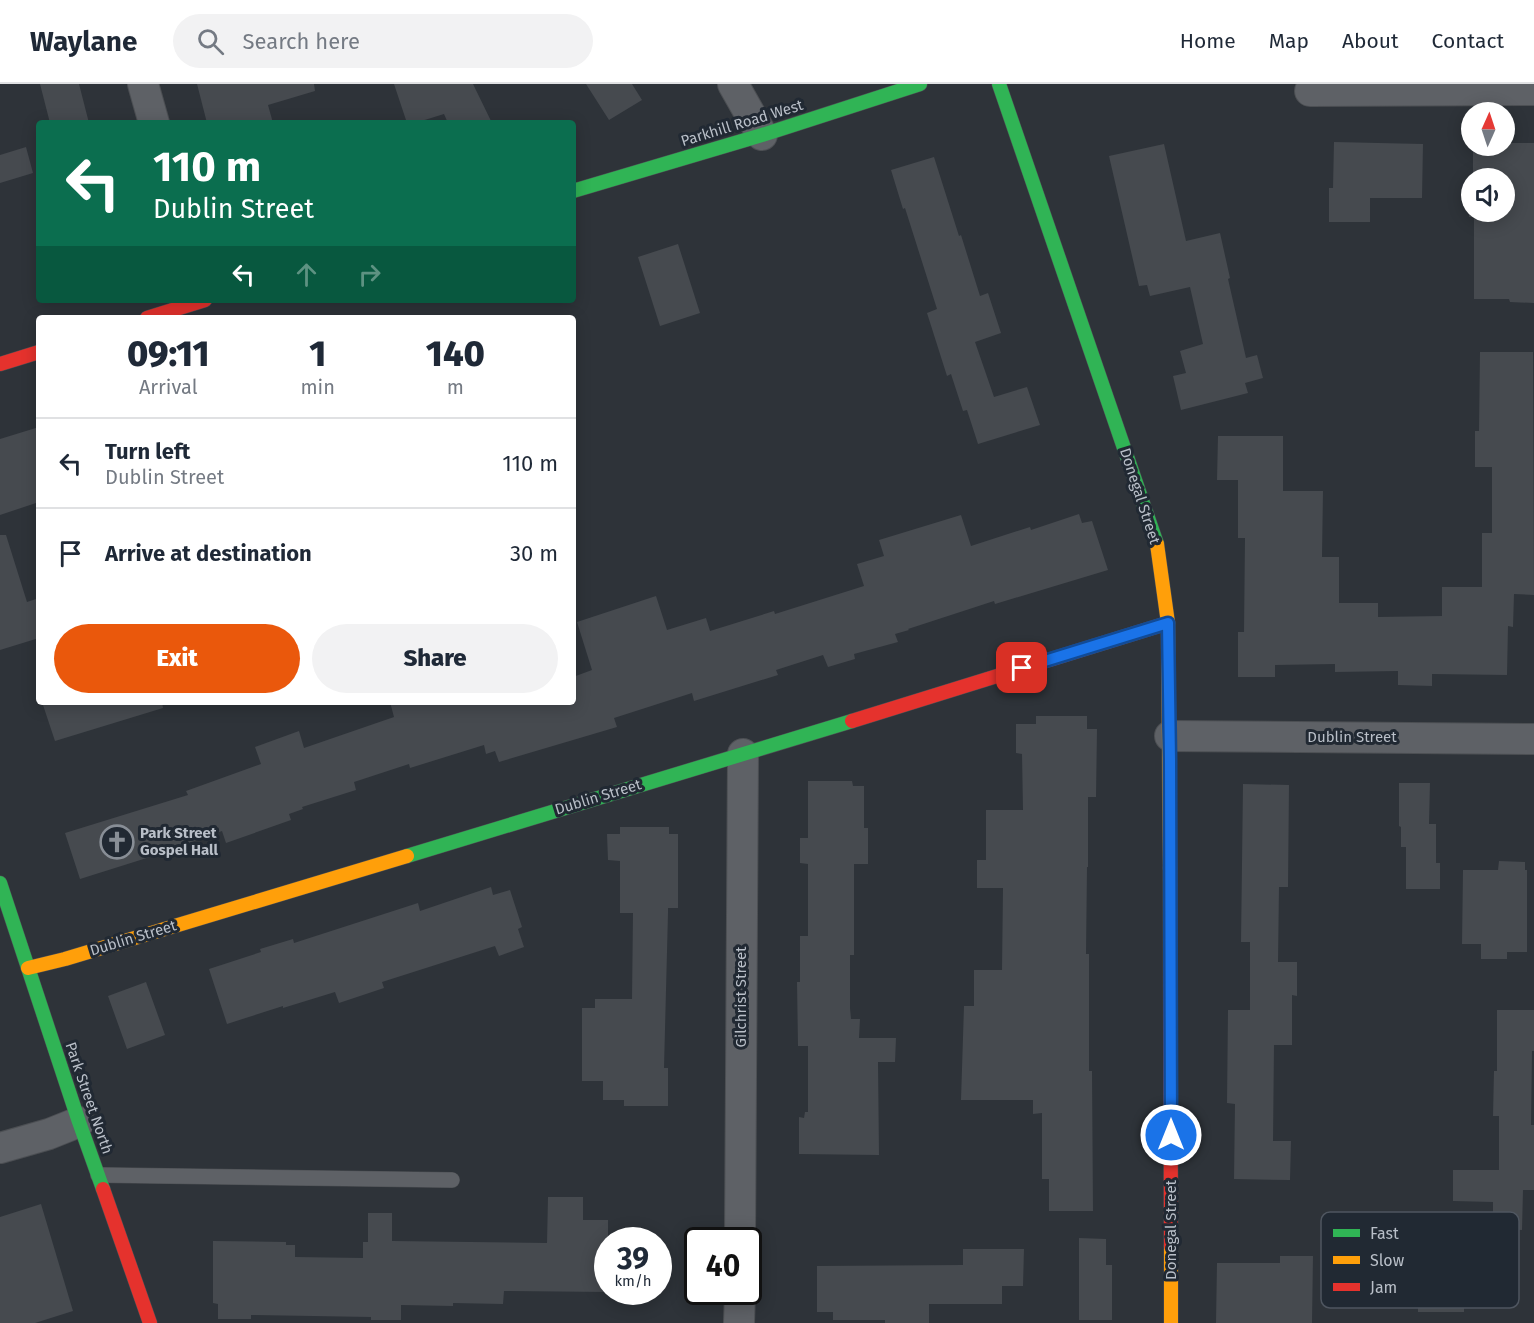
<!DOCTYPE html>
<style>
body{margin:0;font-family:"Fira Sans",sans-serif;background:#f2f2f3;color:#1f2937;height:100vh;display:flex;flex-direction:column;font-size:22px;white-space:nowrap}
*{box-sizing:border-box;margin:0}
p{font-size:20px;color:#747a83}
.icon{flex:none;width:33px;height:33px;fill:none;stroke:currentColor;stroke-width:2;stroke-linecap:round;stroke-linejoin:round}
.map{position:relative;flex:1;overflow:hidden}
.details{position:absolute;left:36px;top:231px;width:540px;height:390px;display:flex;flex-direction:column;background:#fff;border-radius:6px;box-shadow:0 3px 15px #0003}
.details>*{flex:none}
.hud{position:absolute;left:36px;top:36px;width:540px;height:183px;border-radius:6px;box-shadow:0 3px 15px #0003;background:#0b6e4f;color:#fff;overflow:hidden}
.needle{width:39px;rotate:3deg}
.buttons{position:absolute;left:1461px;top:18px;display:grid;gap:12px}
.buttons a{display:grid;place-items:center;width:54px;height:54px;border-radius:50%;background:#fff;box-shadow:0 3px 15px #0003;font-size:30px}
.speed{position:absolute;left:594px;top:1143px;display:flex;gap:12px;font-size:30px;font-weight:700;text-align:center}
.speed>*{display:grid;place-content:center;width:78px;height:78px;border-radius:50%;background:#fff;box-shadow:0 3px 15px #0003;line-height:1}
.speed small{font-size:15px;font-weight:400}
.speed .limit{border:3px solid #111;border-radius:9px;background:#fff;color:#111}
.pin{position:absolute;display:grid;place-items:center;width:51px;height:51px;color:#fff;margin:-26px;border-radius:12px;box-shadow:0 3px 9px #0006}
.me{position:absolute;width:66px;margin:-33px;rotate:0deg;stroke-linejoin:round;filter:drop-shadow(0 0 4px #0008)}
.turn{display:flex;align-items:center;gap:21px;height:126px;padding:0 18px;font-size:27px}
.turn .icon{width:78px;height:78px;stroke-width:2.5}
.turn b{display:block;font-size:42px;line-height:51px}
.lanes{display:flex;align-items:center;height:57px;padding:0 18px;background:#0003;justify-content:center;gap:30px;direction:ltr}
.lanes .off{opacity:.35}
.eta{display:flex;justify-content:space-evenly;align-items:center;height:102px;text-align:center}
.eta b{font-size:36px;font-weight:800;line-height:42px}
.action{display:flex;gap:12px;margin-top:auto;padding:12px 18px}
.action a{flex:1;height:69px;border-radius:36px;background:#ea580c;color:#fff;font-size:24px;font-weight:800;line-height:69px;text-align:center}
.action a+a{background:#f2f2f3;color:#1f2937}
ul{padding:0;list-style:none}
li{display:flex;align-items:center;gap:18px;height:90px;padding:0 18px;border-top:2px solid #e0e1e3}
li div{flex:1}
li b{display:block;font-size:22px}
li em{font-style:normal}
header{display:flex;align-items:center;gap:36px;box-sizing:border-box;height:84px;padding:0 30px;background:#fff;border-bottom:2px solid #e0e1e3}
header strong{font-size:28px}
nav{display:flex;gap:33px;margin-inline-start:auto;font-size:21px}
.search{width:420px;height:54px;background:#f2f2f3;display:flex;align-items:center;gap:15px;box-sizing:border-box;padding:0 21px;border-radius:33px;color:#747a83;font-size:22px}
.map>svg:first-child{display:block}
.building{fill:#464a4f}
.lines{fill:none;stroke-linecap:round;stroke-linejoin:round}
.lane-casing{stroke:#4c4f53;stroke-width:16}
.street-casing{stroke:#4c4f53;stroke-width:32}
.fast-casing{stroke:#4c4f53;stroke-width:15}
.slow-casing{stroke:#4c4f53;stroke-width:15}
.jam-casing{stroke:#4c4f53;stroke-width:15}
.lane{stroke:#5e6166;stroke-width:15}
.street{stroke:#5e6166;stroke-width:30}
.fast{stroke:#30b455;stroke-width:14}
.slow{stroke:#ff9f0a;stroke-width:14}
.jam{stroke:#e5322d;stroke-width:14}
.route-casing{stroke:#114b97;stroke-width:15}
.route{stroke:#1a73e8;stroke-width:10}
.labels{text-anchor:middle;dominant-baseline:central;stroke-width:6;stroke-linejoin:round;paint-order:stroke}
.street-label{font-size:15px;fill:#b9bfc8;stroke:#212933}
.poi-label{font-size:15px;font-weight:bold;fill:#b9bfc8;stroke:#212933;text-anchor:start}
.key{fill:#212933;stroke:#4f5660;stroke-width:1.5}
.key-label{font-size:16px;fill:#b9bfc8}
</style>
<header>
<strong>Waylane</strong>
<div class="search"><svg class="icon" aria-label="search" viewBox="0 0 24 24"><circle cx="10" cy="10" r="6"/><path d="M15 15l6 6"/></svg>Search here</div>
<nav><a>Home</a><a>Map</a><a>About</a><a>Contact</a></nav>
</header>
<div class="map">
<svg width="1534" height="1239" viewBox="0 0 1534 1239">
<rect width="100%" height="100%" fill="#2e3339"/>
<path class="building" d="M40,0H79L89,39H50Z
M197,0H314L315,7L268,21L273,39H207Z
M394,0H473L492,39H448L444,30L415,39H407Z
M586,0H632L642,16L609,36Z
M1334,58L1423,60L1422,114H1370V138H1329V104H1333Z
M1504,59H1534V219L1510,218L1509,215H1474V133H1469V96H1472V128H1504V94H1473V64L1501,65V62H1504Z
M1164,60L1186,157L1220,149L1230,194L1228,195L1246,274L1257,271L1263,294L1245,299L1248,309L1181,326L1173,292L1186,289L1180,267L1203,260L1190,203L1150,212L1147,201L1139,202L1109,72Z
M26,63L33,89L0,99V71Z
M934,73L959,152L961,151L980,212L988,209L1001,249L975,258L994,313L1027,303L1040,341L978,360L967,326L963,327L951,290L947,292L927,229L937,225L905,124L903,125L891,86Z
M678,160L700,229L660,242L638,173Z
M1480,268H1533L1534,511L1514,510L1513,543L1508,542L1507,591L1432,590V602L1398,601V587L1335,588V580L1275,581V593H1238V548H1244L1245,454H1238V396H1217L1218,352H1283V407H1323L1322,473H1339V519H1378V533L1442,532V503H1482V449H1492V383H1475V347H1479Z
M39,343V418L0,431V355Z
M1079,430L1082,439L1092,437L1108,486L995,520L994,517L908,545L909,546L895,550L898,558L854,570L855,575L828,583L823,571L776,586L778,591L694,617L692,609L614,634L617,643L499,678L495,667L486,670L484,661L410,684L409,680L354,698L356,706L302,723L303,725L289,730L291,736L226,759L222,747L169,766V767L80,795L65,749L188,711L186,707L261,680L255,663L299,647L304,664L394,633L390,618H573V593L592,586L577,538L656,512L667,546L706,534L710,547L774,527L775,530L864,502L857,480L884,472L879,456L961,431L971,462L1030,443L1031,446Z
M0,451H6L27,518L39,514V554L0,566Z
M42,618H162L163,624L55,657Z
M1036,632H1087V645H1097L1096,713H1088V783H1087L1086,870H1089V987H1092L1093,1127H1049V1095H1042V1029L1033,1030V1016H961L964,922H974V886H1002L1003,804H977V776H986V726H1023L1022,670L1016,669V640H1036Z
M808,697H852L853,702H864V744H868V780H854V871H850V924L851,935H860L859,954H896L895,978H878L879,1071L799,1070V1033L804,1034L805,1028H808V962H798L797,898H800V852H808V780L800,779V754H808Z
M1399,699H1430L1429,740H1436V779H1440V805H1406V763H1401V743L1399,742Z
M1243,700L1289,701L1288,803H1279L1278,878H1297V912L1292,911V961H1274L1273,1057H1291L1290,1096L1234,1095L1235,1020L1227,1019L1228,926H1250V858H1241Z
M620,743H669V750H678V824H668V829L664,984H668V1022H624V1016H603V997H582V924H595V915H632L633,829H620V777L608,776L607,750H620Z
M1499,777L1525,778V786H1527V868H1507V875H1481V860H1462L1463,786H1498Z
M491,803L493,811L510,806L522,843L518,845L524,863L499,872L495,862L382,898L384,904L339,919L335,908L283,924V922L227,940L209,885L261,868L260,865L293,855L294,859L418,819L420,827Z
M146,898L165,951L127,965L108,912Z
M1497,926H1534V967H1532L1531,1041H1534V1106H1523L1522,1146L1493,1145V1118L1453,1117V1086H1499V1032H1493L1494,987H1497Z
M548,1113H583V1136H608V1208L504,1207L503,1220L453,1219V1222L401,1221V1236H371V1233L251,1231V1235H218V1220L213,1219V1157L286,1158V1161H295V1173L363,1174V1158H368V1129H392V1157L547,1159Z
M41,1120L73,1227L35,1239H0V1133Z
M1079,1154L1106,1155V1181H1112V1236H1079Z
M963,1165H1024L1023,1202H1002V1220H929V1239H885V1236H833V1228H817V1182L963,1181Z
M1280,1172H1313L1312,1239H1216L1217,1179H1280Z
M1418,1183L1464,1184V1228H1418Z"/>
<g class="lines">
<g class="lane-casing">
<path id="lane" d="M98,1091L452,1096"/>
</g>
<g class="street-casing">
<path id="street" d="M143,0L154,39
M733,0L762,51
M1310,7L1534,6
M1170,652L1534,655
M0,1064L49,1050L79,1038
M740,1156L743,670
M739,1239L740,1208"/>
</g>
<g class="fast-casing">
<path id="fast" d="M999,0L1157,460
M573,107L762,51L920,0
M407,772L852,637
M0,799L79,1038L103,1105"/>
</g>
<g class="slow-casing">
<path id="slow" d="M1157,460L1168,539L1170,784
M28,884L65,875L407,772
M1171,1162V1239"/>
</g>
<g class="jam-casing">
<path id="jam" d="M147,234L205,216
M0,280L39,268
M852,637L1168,539
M1170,784L1171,1162
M103,1105L150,1239"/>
</g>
<use href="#lane" class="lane"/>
<use href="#street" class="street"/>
<use href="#fast" class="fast"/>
<use href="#slow" class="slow"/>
<use href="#jam" class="jam"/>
</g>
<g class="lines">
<g class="route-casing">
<path id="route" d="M1022,584L1168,539L1170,676L1171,1051"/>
</g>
<use href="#route" class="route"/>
</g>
<defs>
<g id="church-ring" transform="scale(1.725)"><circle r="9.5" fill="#212933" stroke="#888e96" stroke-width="1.5"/><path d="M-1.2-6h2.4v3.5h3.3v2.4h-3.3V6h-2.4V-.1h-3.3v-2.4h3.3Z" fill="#888e96"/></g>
</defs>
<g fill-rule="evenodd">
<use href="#church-ring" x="117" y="758"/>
</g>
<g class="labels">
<g class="street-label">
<text transform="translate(742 39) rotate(-17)">Parkhill Road West</text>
<text transform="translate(1140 412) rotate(72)">Donegal Street</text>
<text x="1352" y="653">Dublin Street</text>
<text transform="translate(598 713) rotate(-17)">Dublin Street</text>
<text transform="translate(133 854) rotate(-17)">Dublin Street</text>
<text transform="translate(741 913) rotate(-90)">Gilchrist Street</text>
<text transform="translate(89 1014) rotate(71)">Park Street North</text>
<text transform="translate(1171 1146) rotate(-90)">Donegal Street</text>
</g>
<g class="poi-label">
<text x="140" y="749">Park Street<tspan x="140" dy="17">Gospel Hall</tspan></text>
</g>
</g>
<rect x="1321" y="1128" width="198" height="96" rx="9" class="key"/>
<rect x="1333" y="1145" width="27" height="8" fill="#30b455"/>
<rect x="1333" y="1172" width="27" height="8" fill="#ff9f0a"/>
<rect x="1333" y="1199" width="27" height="8" fill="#e5322d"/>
<g class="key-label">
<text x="1370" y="1155">Fast</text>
<text x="1370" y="1182">Slow</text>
<text x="1370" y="1209">Jam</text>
</g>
</svg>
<div class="buttons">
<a><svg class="needle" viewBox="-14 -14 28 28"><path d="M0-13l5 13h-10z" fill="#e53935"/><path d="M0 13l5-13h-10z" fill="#747a83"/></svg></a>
<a><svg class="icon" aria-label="sound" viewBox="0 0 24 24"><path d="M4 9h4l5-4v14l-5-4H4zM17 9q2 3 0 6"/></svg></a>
</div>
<div class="speed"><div>39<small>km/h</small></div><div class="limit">40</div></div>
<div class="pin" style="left:1022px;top:584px;background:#d93025"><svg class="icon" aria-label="arrive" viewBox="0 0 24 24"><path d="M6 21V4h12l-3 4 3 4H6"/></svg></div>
<svg class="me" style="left:1171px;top:1051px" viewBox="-20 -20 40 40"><circle r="17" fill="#1a73e8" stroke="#fff" stroke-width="3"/><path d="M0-11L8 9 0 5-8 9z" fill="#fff"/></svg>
<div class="hud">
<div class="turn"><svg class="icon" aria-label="left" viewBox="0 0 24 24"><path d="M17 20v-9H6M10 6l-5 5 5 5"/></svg><div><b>110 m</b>Dublin Street</div></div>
<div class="lanes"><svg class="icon" aria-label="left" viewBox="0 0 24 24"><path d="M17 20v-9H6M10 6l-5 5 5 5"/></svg><svg class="icon off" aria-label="ahead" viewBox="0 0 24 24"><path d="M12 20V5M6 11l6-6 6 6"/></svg><svg class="icon off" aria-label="right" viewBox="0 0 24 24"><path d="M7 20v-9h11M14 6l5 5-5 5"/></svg></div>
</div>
<section class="details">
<div class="eta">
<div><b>09:11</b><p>Arrival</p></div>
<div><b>1</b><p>min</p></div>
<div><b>140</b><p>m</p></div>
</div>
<ul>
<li><svg class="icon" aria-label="left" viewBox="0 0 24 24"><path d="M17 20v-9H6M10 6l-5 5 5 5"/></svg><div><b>Turn left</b><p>Dublin Street</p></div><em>110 m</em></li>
<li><svg class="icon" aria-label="arrive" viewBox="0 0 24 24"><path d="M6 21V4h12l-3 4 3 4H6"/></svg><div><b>Arrive at destination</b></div><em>30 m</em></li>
</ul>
<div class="action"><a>Exit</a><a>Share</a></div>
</section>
</div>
